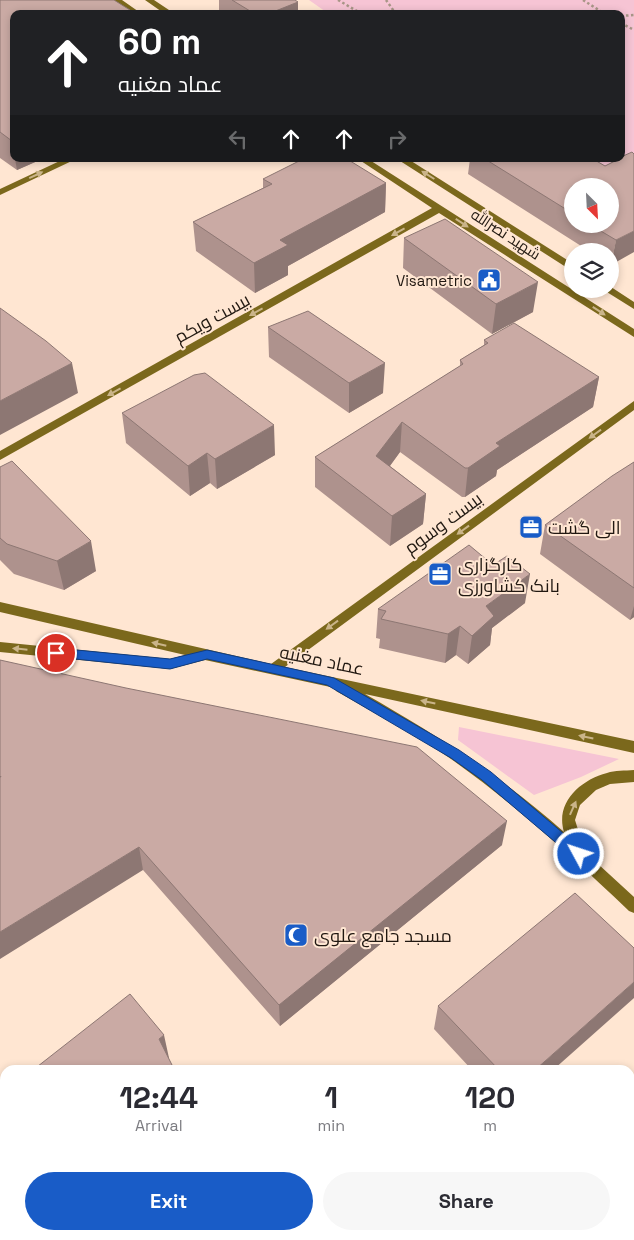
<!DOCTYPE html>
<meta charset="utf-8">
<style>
body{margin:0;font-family:"Space Grotesk",Cairo,sans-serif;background:#f7f7f7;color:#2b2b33;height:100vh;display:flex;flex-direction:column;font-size:19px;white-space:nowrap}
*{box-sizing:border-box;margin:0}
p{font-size:16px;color:#7c7c81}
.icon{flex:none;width:28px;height:28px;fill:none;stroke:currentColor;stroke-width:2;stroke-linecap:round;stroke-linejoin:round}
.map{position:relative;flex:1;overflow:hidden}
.drawer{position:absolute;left:0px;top:1065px;width:635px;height:175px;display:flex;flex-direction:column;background:#fff;border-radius:15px 15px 0 0;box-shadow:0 2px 8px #0003}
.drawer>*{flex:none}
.top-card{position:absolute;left:10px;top:10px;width:615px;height:152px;border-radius:10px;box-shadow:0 2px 8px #0003;background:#202124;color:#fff;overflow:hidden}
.needle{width:32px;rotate:156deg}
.controls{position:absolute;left:564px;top:178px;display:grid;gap:10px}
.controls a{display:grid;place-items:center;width:55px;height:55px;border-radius:50%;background:#fff;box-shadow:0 2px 8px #0003;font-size:25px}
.pin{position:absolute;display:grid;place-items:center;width:42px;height:42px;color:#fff;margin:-21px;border:2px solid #fff;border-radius:50%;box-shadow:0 1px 5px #0007}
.me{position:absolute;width:55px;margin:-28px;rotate:310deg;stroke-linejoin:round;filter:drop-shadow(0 0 4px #0008)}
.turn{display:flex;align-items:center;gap:18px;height:105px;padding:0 25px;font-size:22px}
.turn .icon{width:65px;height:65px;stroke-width:2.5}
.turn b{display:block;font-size:35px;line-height:42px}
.lanes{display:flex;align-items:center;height:48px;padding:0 25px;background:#0003;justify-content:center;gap:25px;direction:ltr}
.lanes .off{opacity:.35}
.eta{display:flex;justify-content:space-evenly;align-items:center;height:85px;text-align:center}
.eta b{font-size:30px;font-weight:700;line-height:35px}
.button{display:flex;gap:10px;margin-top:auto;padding:10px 25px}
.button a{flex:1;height:58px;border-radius:30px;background:#195cc7;color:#fff;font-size:20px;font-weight:700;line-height:58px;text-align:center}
.button a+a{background:#f7f7f7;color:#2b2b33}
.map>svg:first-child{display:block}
.green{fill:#f6c4d4}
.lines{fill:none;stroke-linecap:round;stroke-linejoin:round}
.path{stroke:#a89586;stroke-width:2.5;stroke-dasharray:2.5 2.5;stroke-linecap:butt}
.secondary{fill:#7b681c;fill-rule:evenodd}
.wall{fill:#ae928d;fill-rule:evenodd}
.shaded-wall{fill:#8d7773}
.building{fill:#caaaa4;stroke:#8d7773}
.oneway{fill:#cab489}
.route{fill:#195cc7;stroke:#103c81}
.labels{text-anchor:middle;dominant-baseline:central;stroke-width:4;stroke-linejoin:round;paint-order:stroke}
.far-street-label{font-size:15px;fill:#211811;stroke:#ffe6d2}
.far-poi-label{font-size:15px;fill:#211811;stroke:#ffe6d2;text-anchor:end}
.street-label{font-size:18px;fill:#211811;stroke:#ffe6d2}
.poi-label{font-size:18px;fill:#211811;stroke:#ffe6d2;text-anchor:start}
</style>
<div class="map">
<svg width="634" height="1240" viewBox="0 0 634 1240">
<rect width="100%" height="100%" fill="#ffe6d2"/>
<path class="green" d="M309,0H634V181L553,159H621V14H329Z
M459,727L619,759L581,777L534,795L458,740Z"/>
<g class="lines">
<path class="path" d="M338,0L362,14
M386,0L396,14
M583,0L605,14
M621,16L634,15
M621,23L634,30
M607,159L614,163"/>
<path class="secondary" d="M113,0H122L142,14H132Z
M145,0H154L175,14H165Z
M64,159H76L0,195V189Z
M358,159H368L634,329V337L439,213L0,460V451L432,208Z
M397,159H408L572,263V270L569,269Z
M611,287L634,302V309L602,289H610Z
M634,401V410L285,667L634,741V753L365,694C439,736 500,776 564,832C555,803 580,780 607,773C615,770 625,771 634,770V782L610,784L596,790L580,805L575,820L585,852L634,897V913L629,911C572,857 515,804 451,759C415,734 375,713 336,691L335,688L205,660L170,669L0,652V642L170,659L185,655L0,612V602L271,664Z"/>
</g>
<path class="wall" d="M0,0L130,10L131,14H14V159H42L17,170L0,158Z
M219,0H295L298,14H219Z
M634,154L611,265L610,264V251H589L468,174L470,159H593L605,166ZM572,186L610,224H572Z
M263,179L386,183L385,212L288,266V275L255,293L196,251L193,222L263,188Z
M404,238L533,312L492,334L403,268Z
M268,327L383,393L349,413L269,357Z
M484,340L599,377L593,407L497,470L496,476L465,497H462L400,452L390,466L426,494L423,524L390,546L315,487V457L460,366V360L484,345Z
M122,413L275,455L217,489L210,483L190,496L126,443Z
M634,462V617L630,620L540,554L545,525Z
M0,467L96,571L64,590L14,574L0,560Z
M525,603L492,628L490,645L468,664L456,655L445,663L379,648L380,639L376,638L378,609Z
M0,660L502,845L280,1026L143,870Z
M438,1006L553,1070H472L434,1029Z"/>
<path class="shaded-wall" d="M298,2V14H268Z
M130,10L131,14H122Z
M14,140V150L12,141Z
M15,159H42L17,170Z
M386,183L385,212L288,266V275L255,293L254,263L280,240Z
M634,231V252L611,265L616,240Z
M538,282L533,312L492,334L496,304Z
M72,363L78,393L0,435V401Z
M385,363L383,393L349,413V383Z
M599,377L593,407L497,470L496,476L465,497L468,468L496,443Z
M402,422L400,452L375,486L376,456Z
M274,425L275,455L217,489L215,459Z
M207,453L210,483L190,496L188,466Z
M426,494L423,524L390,546L392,516Z
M91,541L96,571L64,590L57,561Z
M530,574L525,603L492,628L490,645L468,664L472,636L486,606Z
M634,606V617L630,620Z
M460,626L456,655L445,663L448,634Z
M507,821L502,845L280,1026L279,1005Z
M139,847L143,870L0,959V932Z
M634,982V998L553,1070H535Z
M164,1035L169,1058L164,1062L159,1039Z"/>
<path class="building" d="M0,0H114L130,10L122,14H14V140L12,141L0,132Z
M232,0H295L298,2L268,14H255Z
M632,152L634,154V231L616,240L589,224H610V186H572V213L485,159H593L605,166L619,159H621V157Z
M303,159H347L386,183L280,240L288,245L254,263L193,222L272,184L263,179Z
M445,219L538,282L496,304L404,238Z
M0,308L46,341L72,363L0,401Z
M308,311L385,363L349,383L268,327Z
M514,323L599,377L496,443L500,446L468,468H465L402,422L376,456L426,494L392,516L315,457L463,364L460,360L488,343L484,340Z
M205,373L274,425L215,459L207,453L188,466L122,413L194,375Z
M12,461L91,541L57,561L7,544L0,538V467Z
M634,462V588L545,525L612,476Z
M469,545L493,565L507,556L530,574L486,606L494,616L472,636L460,626L448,634L381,619L386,611L378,609Z
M0,660L126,688L417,747L507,821L279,1005L139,847L0,932V778L1,776L0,777Z
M575,893L634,948V982L535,1070H499L438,1006Z
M130,994L164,1035L159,1039L173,1067L172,1070H33Z
M5,1092V1208L0,1195V1096Z"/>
<defs><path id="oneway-solid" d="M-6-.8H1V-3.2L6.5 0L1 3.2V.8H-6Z" transform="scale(1.25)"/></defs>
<g class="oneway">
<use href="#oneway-solid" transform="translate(36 175) rotate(-25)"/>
<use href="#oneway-solid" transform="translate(428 175) rotate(-148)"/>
<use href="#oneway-solid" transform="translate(462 223) rotate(33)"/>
<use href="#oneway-solid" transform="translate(398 232) rotate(151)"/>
<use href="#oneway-solid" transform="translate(599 311) rotate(33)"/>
<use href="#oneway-solid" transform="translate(256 312) rotate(151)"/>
<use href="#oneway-solid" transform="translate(114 392) rotate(151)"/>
<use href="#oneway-solid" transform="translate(595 434) rotate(144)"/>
<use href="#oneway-solid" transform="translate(463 530) rotate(144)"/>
<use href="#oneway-solid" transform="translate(332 625) rotate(144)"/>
<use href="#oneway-solid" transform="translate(159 644) rotate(-167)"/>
<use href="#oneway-solid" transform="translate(20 649) rotate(-174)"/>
<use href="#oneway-solid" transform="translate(428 702) rotate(-168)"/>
<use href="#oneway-solid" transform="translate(586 737) rotate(-168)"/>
<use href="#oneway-solid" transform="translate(573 808) rotate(-66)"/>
</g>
<path class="route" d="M56,648L170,659L207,650L334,678L459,750L491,772L583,850L585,854L583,858L579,860L574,858L482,780L451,758L327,685L207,659L170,669L56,657L51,653Z"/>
<defs>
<g id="civic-square" transform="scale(1.25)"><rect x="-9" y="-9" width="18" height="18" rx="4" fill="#195cc7" stroke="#ffe6d2"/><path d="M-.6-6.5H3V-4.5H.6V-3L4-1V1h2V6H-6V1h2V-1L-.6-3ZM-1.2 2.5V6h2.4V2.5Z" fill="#fff"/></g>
<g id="office-square" transform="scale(1.25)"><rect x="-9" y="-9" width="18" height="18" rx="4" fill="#195cc7" stroke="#ffe6d2"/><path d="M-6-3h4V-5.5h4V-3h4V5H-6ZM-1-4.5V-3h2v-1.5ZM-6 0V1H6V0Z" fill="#fff"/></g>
<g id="mosque-square" transform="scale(1.25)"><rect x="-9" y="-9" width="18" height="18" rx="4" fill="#195cc7" stroke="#ffe6d2"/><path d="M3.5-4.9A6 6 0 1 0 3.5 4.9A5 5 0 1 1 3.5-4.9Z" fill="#fff"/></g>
</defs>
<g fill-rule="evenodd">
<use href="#civic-square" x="489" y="280"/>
<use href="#office-square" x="531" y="527"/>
<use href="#office-square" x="440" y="574"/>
<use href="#mosque-square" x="296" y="935"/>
</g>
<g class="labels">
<g class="far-street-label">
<text transform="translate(506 234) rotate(33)">شهید نصرالله</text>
</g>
<g class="far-poi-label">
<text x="472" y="280">Visametric</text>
</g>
<g class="street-label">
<text transform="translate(212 318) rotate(-29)">بیست ویکم</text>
<text transform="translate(443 523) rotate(-36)">بیست وسوم</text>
<text transform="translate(322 660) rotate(12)">عماد مغنیه</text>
</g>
<g class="poi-label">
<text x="548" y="527">الی گشت</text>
<text x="458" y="564">کارگزاری<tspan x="458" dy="21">بانک کشاورزی</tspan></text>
<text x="314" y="935">مسجد جامع علوی</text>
</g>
</g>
</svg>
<div class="controls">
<a><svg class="needle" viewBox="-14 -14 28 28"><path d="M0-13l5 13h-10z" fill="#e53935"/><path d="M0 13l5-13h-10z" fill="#7c7c81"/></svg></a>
<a><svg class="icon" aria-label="layers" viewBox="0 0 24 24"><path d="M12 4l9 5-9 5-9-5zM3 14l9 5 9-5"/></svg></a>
</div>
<div class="pin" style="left:56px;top:653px;background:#d93025"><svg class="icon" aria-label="arrive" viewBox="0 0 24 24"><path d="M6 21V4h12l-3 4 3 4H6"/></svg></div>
<svg class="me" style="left:579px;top:854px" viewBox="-20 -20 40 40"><circle r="17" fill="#195cc7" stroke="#fff" stroke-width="3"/><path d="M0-11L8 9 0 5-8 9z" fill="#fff"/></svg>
<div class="top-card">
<div class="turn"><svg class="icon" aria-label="ahead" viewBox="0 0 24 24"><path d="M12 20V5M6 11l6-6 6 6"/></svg><div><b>60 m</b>عماد مغنیه</div></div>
<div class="lanes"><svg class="icon off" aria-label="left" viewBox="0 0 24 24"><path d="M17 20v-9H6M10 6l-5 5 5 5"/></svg><svg class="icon" aria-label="ahead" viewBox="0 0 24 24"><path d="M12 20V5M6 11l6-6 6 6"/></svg><svg class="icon" aria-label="ahead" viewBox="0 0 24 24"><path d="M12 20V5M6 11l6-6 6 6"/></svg><svg class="icon off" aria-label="right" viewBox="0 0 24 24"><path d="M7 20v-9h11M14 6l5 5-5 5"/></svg></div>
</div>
<section class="drawer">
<div class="eta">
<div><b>12:44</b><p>Arrival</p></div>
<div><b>1</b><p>min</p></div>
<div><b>120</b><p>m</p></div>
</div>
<div class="button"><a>Exit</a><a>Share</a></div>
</section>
</div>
